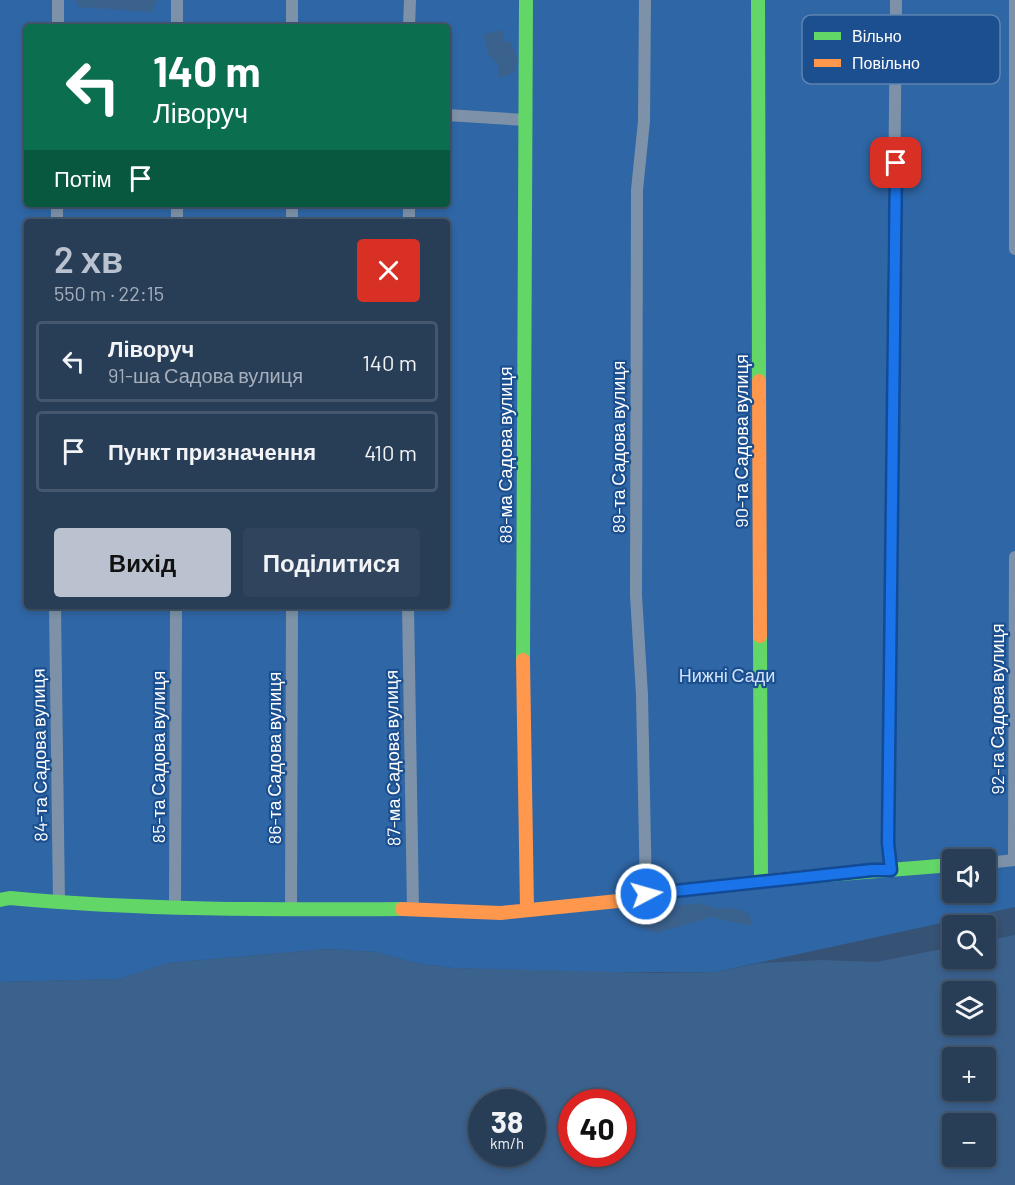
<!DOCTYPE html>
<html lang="uk">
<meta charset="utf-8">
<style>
body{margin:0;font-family:Barlow,sans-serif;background:#30455d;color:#f1f3f6;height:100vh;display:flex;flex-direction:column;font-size:22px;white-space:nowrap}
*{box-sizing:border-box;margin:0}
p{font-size:20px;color:#a5aeba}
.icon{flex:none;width:33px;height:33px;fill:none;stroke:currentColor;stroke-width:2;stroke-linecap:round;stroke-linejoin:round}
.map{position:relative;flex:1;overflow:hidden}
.drawer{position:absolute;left:24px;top:219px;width:426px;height:390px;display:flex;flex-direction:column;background:#283e57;border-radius:6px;box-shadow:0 3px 9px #0003,0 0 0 2px #44576d}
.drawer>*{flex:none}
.hud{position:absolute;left:24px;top:24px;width:426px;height:183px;border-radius:6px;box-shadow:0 3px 9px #0003,0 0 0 2px #44576d;background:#0b6e4f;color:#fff;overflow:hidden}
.controls{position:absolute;left:942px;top:849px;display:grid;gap:12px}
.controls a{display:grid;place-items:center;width:54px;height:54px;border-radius:6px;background:#283e57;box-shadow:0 3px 9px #0003,0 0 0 2px #44576d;font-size:30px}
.speed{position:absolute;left:468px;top:1089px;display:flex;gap:12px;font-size:30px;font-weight:700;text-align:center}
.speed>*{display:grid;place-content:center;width:78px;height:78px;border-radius:50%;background:#283e57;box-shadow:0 3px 9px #0003,0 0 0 2px #44576d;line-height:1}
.speed small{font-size:15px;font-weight:400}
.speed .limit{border:9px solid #d22;background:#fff;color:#111}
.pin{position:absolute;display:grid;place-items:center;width:51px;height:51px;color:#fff;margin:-26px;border-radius:12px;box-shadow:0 3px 9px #0006}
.me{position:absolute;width:66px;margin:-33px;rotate:84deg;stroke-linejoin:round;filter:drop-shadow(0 0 4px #0008)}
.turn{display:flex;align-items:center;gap:21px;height:126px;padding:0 30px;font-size:27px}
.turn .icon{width:78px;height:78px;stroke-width:2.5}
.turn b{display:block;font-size:42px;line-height:51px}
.then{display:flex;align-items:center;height:57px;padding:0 30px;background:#0003;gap:12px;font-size:22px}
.round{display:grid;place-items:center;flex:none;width:63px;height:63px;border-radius:6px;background:#30455d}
.summary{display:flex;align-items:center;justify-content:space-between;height:102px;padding:0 30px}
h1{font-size:36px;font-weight:600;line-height:45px;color:#b9c2ce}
.cta{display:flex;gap:12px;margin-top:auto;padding:12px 30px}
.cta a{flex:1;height:69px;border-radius:6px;background:#b9c2ce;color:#111;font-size:24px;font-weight:600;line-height:69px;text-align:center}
.cta a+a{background:#30455d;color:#f1f3f6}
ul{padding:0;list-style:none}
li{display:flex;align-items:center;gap:18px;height:81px;margin:0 12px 9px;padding:0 18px;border:3px solid #44576d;border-radius:6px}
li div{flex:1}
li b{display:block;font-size:22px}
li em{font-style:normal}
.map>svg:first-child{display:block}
.green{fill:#2f66a5;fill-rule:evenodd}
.water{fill:#3b618d;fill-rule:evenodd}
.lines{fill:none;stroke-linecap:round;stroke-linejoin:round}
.street{stroke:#7d92a8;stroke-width:12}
.fast{stroke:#63d668;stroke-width:14}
.slow{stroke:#ff974d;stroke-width:14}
.route-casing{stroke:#114b97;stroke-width:15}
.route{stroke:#1a73e8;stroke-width:10}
.labels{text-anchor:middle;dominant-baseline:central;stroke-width:4.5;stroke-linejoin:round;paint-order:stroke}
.street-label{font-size:18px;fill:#fff;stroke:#1b4f8f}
.park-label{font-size:18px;fill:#cfe3fa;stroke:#1b4f8f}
.key{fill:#1b4f8f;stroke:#5f84b1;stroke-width:1.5}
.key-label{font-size:16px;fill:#fff}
</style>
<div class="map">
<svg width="1015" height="1185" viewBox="0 0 1015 1185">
<rect width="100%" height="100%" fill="#365274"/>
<path class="green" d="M0,0H1015V907L716,972H569L453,968L415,963L376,952L327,949L169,963L119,979L0,982ZM27,27H447V204H27ZM27,222H447V606H27ZM952,860H986V892H952Z"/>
<path class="water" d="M76,0H157L152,12L77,7Z
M504,30V41L510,42L517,58L515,72L499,78L498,64L488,54L484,34Z
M700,903L718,909L734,908L748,913L753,924L745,925L712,917L656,933L628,923L630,914L645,906L670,907Z
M1015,935V1185H0V982L119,979L168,963L327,949L376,952L415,963L453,968L656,973L716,972L760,963L822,960L876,962L952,947V958H986V941ZM952,992H986V1024H952ZM952,1058H986V1090H952ZM532,1102V1154H482V1102ZM572,1102H622V1154H572ZM952,1124H986V1156H952Z"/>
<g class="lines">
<path class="street" d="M645,0L644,121L637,190L636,595L642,695L646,894
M1015,0V249
M58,27V0
M177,27V0
M292,27V0
M409,27L410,0
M447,115L525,120
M57,222V204
M177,222V204
M292,222V204
M409,222V204
M55,606L59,903
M408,606L413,909
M1014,860L1015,557
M986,863L1015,860
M891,870L888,843L896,0
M175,908L176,606
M291,910L292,606"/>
<path class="fast" d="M758,0L759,381
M760,636L761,881
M523,660L526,0
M815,876L952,865
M0,900L10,898C140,910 271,910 402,909"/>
<path class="slow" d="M759,381L760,636
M523,660L527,909
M402,909L501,913L618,901L646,894L815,876"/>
</g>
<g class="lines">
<g class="route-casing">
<path id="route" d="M646,894L872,870H891L888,843L896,163"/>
</g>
<use href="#route" class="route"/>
</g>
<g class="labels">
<g class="street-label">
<text transform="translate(741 441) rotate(-90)">90-та Садова вулиця</text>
<text transform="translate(618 447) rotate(-90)">89-та Садова вулиця</text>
<text transform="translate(505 455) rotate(-90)">88-ма Садова вулиця</text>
<text transform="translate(997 709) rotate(-90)">92-га Садова вулиця</text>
<text transform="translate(39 755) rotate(-91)">84-та Садова вулиця</text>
<text transform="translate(158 757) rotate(-90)">85-та Садова вулиця</text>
<text transform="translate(274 758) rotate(-90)">86-та Садова вулиця</text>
<text transform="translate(392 758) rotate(-91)">87-ма Садова вулиця</text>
</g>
<g class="park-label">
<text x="727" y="675">Нижні Сади</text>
</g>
</g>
<rect x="802" y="15" width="198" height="69" rx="9" class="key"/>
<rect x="814" y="32" width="27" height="8" fill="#63d668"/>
<rect x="814" y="59" width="27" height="8" fill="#ff974d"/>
<g class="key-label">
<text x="852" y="42">Вільно</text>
<text x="852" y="69">Повільно</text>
</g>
</svg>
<div class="controls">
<a><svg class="icon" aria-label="sound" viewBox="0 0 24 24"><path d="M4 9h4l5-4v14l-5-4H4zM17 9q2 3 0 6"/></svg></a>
<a><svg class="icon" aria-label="search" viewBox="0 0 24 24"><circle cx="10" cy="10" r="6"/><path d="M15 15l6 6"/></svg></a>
<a><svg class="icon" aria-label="layers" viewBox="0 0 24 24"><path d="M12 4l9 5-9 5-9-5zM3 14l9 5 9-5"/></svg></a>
<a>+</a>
<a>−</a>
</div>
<div class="speed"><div>38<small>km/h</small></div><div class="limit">40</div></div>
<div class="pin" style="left:896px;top:163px;background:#d93025"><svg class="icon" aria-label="arrive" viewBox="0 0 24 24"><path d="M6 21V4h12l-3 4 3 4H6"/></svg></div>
<svg class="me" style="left:646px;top:894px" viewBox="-20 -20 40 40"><circle r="17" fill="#1a73e8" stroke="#fff" stroke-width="3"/><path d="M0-11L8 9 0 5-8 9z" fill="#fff"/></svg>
<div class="hud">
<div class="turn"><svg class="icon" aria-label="left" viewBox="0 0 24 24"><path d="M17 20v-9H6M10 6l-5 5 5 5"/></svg><div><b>140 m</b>Ліворуч</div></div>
<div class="then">Потім<svg class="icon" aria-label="arrive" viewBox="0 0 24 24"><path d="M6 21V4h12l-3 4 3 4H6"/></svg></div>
</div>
<section class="drawer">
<div class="summary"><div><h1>2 хв</h1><p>550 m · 22:15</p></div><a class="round" style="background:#d93025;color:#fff"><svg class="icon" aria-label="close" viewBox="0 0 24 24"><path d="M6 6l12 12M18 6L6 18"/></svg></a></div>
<ul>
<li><svg class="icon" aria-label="left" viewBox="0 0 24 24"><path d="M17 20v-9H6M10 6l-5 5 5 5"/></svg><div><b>Ліворуч</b><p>91-ша Садова вулиця</p></div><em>140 m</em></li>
<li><svg class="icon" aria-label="arrive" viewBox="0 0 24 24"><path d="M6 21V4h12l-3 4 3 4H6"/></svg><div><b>Пункт призначення</b></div><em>410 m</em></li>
</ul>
<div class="cta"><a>Вихід</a><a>Поділитися</a></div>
</section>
</div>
